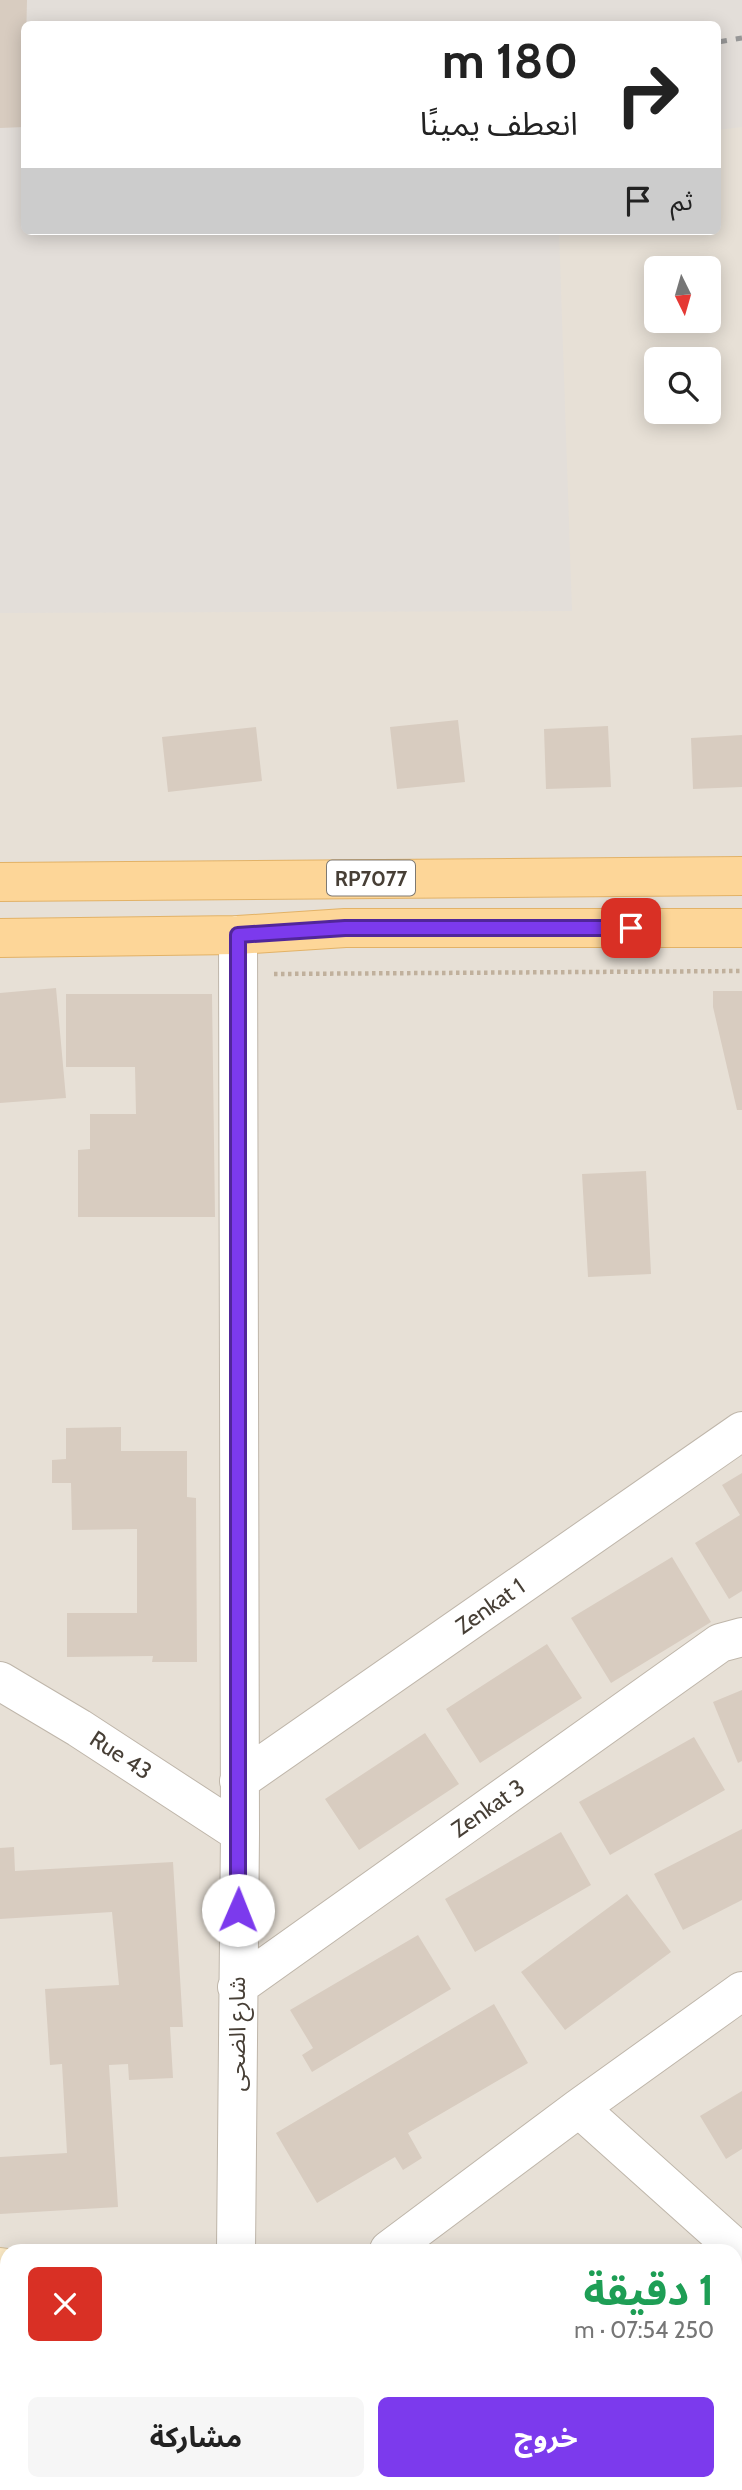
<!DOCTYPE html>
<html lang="ar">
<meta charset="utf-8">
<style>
body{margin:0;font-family:Cabin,"Noto Sans Arabic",sans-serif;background:#f6f6f6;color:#222;direction:rtl;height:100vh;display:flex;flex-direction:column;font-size:26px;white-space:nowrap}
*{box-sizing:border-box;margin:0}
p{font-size:23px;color:#767676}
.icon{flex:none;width:38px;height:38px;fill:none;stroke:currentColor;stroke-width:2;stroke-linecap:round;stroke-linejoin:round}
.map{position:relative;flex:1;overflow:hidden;direction:ltr}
.details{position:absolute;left:0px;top:2244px;width:742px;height:247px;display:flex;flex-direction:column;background:#fff;border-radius:21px 21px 0 0;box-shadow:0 4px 18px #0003;direction:rtl}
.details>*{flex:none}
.banner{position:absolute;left:21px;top:21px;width:700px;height:214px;border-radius:10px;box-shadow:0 4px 18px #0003;direction:rtl;background:#fff;color:#222;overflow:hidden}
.needle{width:46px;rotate:175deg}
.buttons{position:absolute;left:644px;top:256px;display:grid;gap:14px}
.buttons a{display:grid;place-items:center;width:77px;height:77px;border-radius:10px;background:#fff;box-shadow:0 4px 18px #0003;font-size:35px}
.pin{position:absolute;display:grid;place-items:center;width:60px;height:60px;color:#fff;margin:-30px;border-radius:14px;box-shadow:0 4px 10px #0006}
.me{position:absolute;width:77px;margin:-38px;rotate:1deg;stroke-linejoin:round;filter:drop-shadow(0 0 5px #0008)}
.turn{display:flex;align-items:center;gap:24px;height:147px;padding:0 28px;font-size:32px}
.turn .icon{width:91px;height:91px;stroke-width:2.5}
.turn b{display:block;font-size:49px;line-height:60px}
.then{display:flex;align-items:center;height:66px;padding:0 28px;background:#0003;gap:14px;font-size:26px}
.round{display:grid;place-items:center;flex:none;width:74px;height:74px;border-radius:10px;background:#f6f6f6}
.overview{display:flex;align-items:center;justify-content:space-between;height:119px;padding:0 28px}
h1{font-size:42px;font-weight:700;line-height:52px;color:#1e9e55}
.action{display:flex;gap:14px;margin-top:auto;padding:14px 28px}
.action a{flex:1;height:80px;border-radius:10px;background:#7c3aed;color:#fff;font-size:28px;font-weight:700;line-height:80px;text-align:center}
.action a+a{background:#f6f6f6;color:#222}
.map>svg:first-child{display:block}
.residential{fill:#e7e0d6;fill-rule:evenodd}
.industrial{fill:#e3ded9}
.building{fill:#d8ccc0}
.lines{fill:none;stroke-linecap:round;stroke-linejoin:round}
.street-casing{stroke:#bfb6aa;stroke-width:40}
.secondary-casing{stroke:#d3be98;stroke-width:40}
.primary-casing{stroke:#e2b267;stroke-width:40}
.path{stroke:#c0b09c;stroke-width:4.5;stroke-dasharray:3.5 3.5;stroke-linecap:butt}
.street{stroke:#fff;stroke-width:38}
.secondary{stroke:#feecc7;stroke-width:38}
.primary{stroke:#fdd698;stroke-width:38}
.rail{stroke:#979797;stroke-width:5;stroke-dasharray:9 9;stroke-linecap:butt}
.route-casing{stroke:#51269a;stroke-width:18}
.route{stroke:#7c3aed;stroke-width:12}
.labels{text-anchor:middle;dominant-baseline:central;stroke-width:5;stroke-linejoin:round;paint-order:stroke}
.shield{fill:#fff;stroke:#7e7972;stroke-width:2}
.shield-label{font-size:21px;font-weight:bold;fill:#473f36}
.street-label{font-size:23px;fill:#473f36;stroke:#fff}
</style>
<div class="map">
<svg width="742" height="2490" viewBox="0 0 742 2490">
<rect width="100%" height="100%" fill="#f4efe8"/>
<path class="residential" d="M0,0H742V2490H0ZM24,24H718V231H24ZM656,268H709V320H656ZM656,359H709V411H656ZM7,2250H735V2483H7Z"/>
<path class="industrial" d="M0,0H742V127L718,130V24H24V231H559L572,611L0,613Z"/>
<path class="building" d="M0,0H27L24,127L0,128Z
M458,720L465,782L397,789L390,727Z
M608,726L611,787L546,789L544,729Z
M256,727L262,781L168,792L162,737Z
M742,735V787L693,789L691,738Z
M56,988L66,1098L0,1103V993Z
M713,991H742V1110H737L713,1007Z
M66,994H212L215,1217H78V1150L90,1149V1114H136L135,1067H66Z
M646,1171L651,1274L588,1277L582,1174Z
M121,1427V1451H187V1497L196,1498L197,1662H152L153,1656L67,1657V1613H137V1529L72,1530L71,1483H52V1460L66,1459V1428Z
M742,1473V1591L729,1599L695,1543L740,1515L722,1485Z
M672,1557L711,1622L611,1683L571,1618Z
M547,1644L582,1698L480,1763L446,1709Z
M742,1690V1761L738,1763L713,1702Z
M425,1733L459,1784L359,1850L325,1799Z
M694,1737L725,1790L610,1855L579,1802Z
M742,1829V1900L683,1930L654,1874Z
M561,1832L591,1885L475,1952L445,1899Z
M14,1847L15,1871L173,1862L183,2027H170L173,2078L129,2080L128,2064L109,2065L118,2207L0,2214V2157L67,2153L62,2064L50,2065L45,1989L119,1985L112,1912L0,1919V1848Z
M627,1894L671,1952L565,2030L521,1972Z
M418,1935L451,1989L312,2072L302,2055L313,2048L290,2010Z
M494,2004L528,2063L408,2133L422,2158L403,2170L395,2157L317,2203L276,2133Z
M742,2091V2149L726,2159L700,2116Z
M742,2350V2417L735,2414V2367Z"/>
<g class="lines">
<g class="street-casing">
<path id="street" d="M0,1681L79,1728L240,1833
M239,1781L742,1431
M237,1987L720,1643L742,1637
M579,2108L742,2254
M236,2250L240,1833L238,935
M389,2250L579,2108L742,1991
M25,2490L34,2483
M230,2490V2483"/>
</g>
<g class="secondary-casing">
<path id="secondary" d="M0,2267L7,2268
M0,2311L7,2312
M447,2483L461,2490
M578,2483L591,2490"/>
</g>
<g class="primary-casing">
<path id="primary" d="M0,882L742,876
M0,938L238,935L345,928H742"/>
</g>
<path class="path" d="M274,974L742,971"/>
<use href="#street" class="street"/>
<use href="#secondary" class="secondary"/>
<use href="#primary" class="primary"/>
<path class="rail" d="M718,42L742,38"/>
</g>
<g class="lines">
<g class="route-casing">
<path id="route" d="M238,1910V935L345,928H631"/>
</g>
<use href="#route" class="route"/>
</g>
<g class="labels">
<rect class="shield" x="327" y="860.5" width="88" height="35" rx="5"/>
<g class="shield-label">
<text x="371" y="878">RP7077</text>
</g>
<g class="street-label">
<text transform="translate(490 1606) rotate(-35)">Zenkat 1</text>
<text transform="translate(121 1755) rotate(33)">Rue 43</text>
<text transform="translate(488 1808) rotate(-35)">Zenkat 3</text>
<text transform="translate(237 2034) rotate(-90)">شارع الضحى</text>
</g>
</g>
</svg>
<div class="buttons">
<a><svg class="needle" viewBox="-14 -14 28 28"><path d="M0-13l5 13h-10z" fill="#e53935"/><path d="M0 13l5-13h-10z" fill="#767676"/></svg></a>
<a><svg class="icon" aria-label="search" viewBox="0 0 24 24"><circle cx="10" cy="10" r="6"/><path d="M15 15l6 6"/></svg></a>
</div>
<div class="pin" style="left:631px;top:928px;background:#d93025"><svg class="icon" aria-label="arrive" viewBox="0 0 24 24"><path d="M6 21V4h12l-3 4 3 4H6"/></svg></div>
<svg class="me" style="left:238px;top:1910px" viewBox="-20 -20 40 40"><circle r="19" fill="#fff"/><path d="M0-13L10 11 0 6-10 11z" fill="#7c3aed"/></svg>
<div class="banner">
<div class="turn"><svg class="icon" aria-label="right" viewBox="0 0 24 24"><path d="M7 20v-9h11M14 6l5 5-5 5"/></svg><div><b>180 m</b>انعطف يمينًا</div></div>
<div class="then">ثم<svg class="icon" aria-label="arrive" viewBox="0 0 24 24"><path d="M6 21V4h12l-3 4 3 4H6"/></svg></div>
</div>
<section class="details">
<div class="overview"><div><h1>1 دقيقة</h1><p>250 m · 07:54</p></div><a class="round" style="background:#d93025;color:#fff"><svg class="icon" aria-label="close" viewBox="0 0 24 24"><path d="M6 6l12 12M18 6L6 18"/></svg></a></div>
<div class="action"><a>خروج</a><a>مشاركة</a></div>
</section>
</div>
